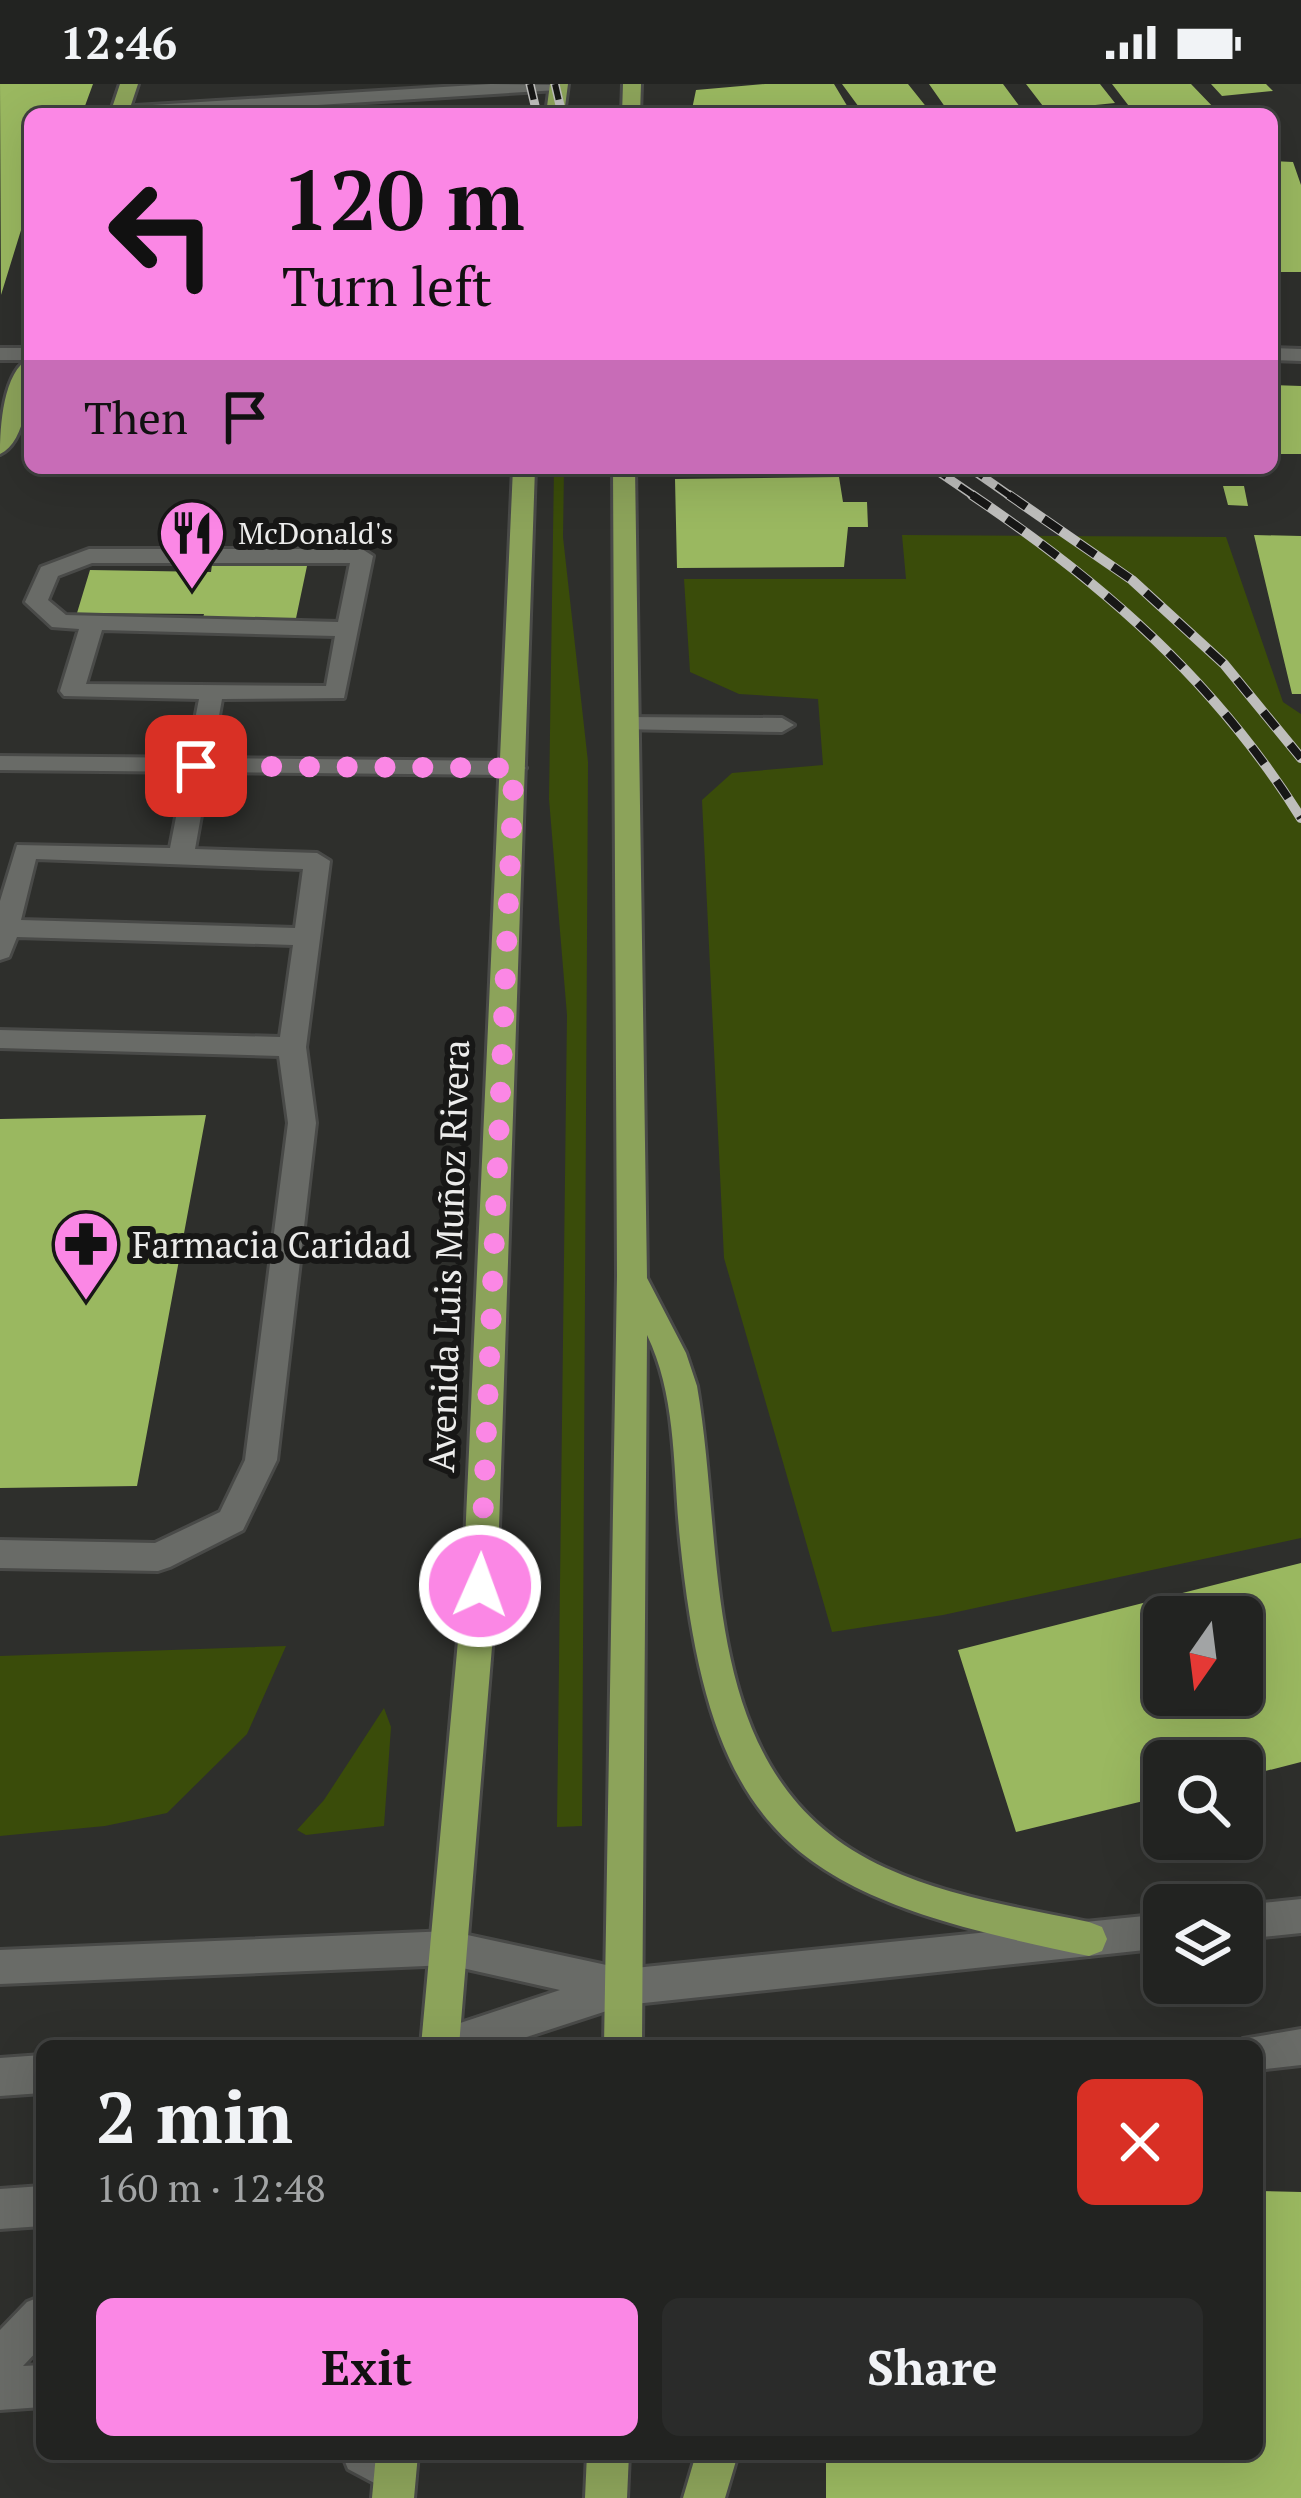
<!DOCTYPE html>
<meta charset="utf-8">
<style>
body{margin:0;font-family:"PT Serif",serif;background:#2a2b2a;color:#f1f3f6;height:100vh;display:flex;flex-direction:column;font-size:45px;white-space:nowrap}
*{box-sizing:border-box;margin:0}
p{font-size:39px;color:#a2a4a5}
.icon{flex:none;width:66px;height:66px;fill:none;stroke:currentColor;stroke-width:2;stroke-linecap:round;stroke-linejoin:round}
.map{position:relative;flex:1;overflow:hidden}
.sheet{position:absolute;left:36px;top:1956px;width:1227px;height:420px;display:flex;flex-direction:column;background:#222321;border-radius:18px;box-shadow:0 12px 48px #0002,0 0 0 3px #3f403f}
.sheet>*{flex:none}
.guide{position:absolute;left:24px;top:24px;width:1254px;height:366px;border-radius:18px;box-shadow:0 12px 48px #0002,0 0 0 3px #3f403f;background:#fb87e5;color:#111;overflow:hidden}
.needle{width:78px;rotate:194deg}
.tools{position:absolute;left:1143px;top:1512px;display:grid;gap:24px}
.tools a{display:grid;place-items:center;width:120px;height:120px;border-radius:18px;background:#222321;box-shadow:0 12px 48px #0002,0 0 0 3px #3f403f;font-size:60px}
.pin{position:absolute;display:grid;place-items:center;width:102px;height:102px;color:#fff;margin:-51px;border-radius:24px;box-shadow:0 6px 18px #0006}
.me{position:absolute;width:132px;margin:-66px;rotate:2deg;stroke-linejoin:round;filter:drop-shadow(0 0 9px #0008)}
.turn{display:flex;align-items:center;gap:42px;height:252px;padding:0 60px;font-size:54px}
.turn .icon{width:156px;height:156px;stroke-width:2.5}
.turn b{display:block;font-size:84px;line-height:102px}
.then{display:flex;align-items:center;height:114px;padding:0 60px;background:#0003;gap:24px;font-size:45px}
.round{display:grid;place-items:center;flex:none;width:126px;height:126px;border-radius:18px;background:#2a2b2a}
.head{display:flex;align-items:center;justify-content:space-between;height:204px;padding:0 60px}
h1{font-size:72px;font-weight:700;line-height:90px}
.button{display:flex;gap:24px;margin-top:auto;padding:24px 60px}
.button a{flex:1;height:138px;border-radius:18px;background:#fb87e5;color:#111;font-size:48px;font-weight:700;line-height:138px;text-align:center}
.button a+a{background:#2a2b2a;color:#f1f3f6}
.status{display:flex;justify-content:space-between;align-items:center;height:84px;padding:0 60px;background:#222321;direction:ltr}
.status svg{height:33px;fill:currentColor}
.map>svg:first-child{display:block}
.green{fill:#3a4c0a}
.building{fill:#9ab860;fill-rule:evenodd}
.lines{fill:none;stroke-linecap:round;stroke-linejoin:round}
.lane-casing{stroke:#494a48;stroke-width:6}
.street-casing{stroke:#494a48;stroke-width:6}
.secondary-casing{stroke:#494a48;stroke-width:6}
.primary-casing{stroke:#494a48;stroke-width:6}
.lane{fill:#696b67;fill-rule:evenodd}
.street{fill:#696b67;fill-rule:evenodd}
.secondary{fill:#696b67;fill-rule:evenodd}
.primary{fill:#8ca35a;fill-rule:evenodd}
.rail-far1-casing{stroke:#bebebc;stroke-width:9}
.rail-casing{stroke:#bebebc;stroke-width:10}
.rail-far1{stroke:#171716;stroke-width:6;stroke-dasharray:16;stroke-linecap:butt}
.rail{stroke:#171716;stroke-width:8;stroke-dasharray:21;stroke-linecap:butt}
.route{stroke:#fb87e5;stroke-width:21;stroke-dasharray:0 37.8}
.labels{text-anchor:middle;dominant-baseline:central;stroke-width:12;stroke-linejoin:round;paint-order:stroke}
.far-poi-label{font-size:30px;fill:#ececeb;stroke:#171716;text-anchor:start}
.poi-label{font-size:36px;fill:#ececeb;stroke:#171716;text-anchor:start}
.street-label{font-size:36px;fill:#ececeb;stroke:#171716}
</style>
<div class="status"><b>12:46</b><svg viewBox="0 0 49 12"><path d="M0 12V9h3v3zM5 12V6h3v6zM10 12V3h3v9zM15 12V0h3v12zM26 1h20v11H26zM47 4h2v5h-2z"/></svg></div>
<div class="map">
<svg width="1301" height="2414" viewBox="0 0 1301 2414">
<rect width="100%" height="100%" fill="#2e2f2c"/>
<path class="green" d="M554,384H564L563,453L588,678L582,1742L557,1743L567,931L549,715Z
M902,451L1226,453L1283,618L1301,630V1454L943,1531L832,1548L724,1174L702,716L732,689L823,681L818,615L739,610L690,588L684,495H906Z
M286,1562L247,1650L167,1729L105,1742L0,1752V1572Z
M384,1624L391,1643L384,1742L306,1751L297,1746L324,1716Z"/>
<path class="building" d="M0,0H93L82,30H30V117L1,211Z
M765,0H834L852,30H691L696,6Z
M842,0H908L932,30H864Z
M929,0H1003L1020,23L950,30Z
M1026,0H1100L1115,19L1046,26Z
M1112,0H1191L1216,26L1252,23L1257,30H1135Z
M1211,0H1266L1273,7L1222,12Z
M494,21V30H398V26Z
M1272,77L1293,78L1301,101V188H1272Z
M1272,301L1301,302V370H1272Z
M839,393L843,418H867L868,443H848L844,483L677,484L675,395Z
M1223,402H1244L1248,422L1228,421Z
M1254,451L1301,452V610H1292Z
M212,481L307,482L295,539L202,538L204,530L77,529L90,486L211,488Z
M206,1031L137,1402L0,1404V1035Z
M1301,1479V1678L1242,1693V1677H1164V1712L1016,1748L958,1566ZM1164,1533H1242V1611H1164Z
M1257,2107L1301,2108V2414H826V2370H1257Z"/>
<g class="lines">
<g class="lane-casing">
<path id="lane" d="M89,465H362L373,472L344,614L222,615L195,765L317,769L330,777L306,963L316,1039L277,1376L243,1446L170,1483L158,1487L0,1484V1456L155,1459L220,1428L245,1376L288,1039L279,972L0,964V946L280,953L293,861L17,853L9,873L0,876V817L17,761L170,764L199,615L64,612L60,607L79,545L52,543L25,518L41,483ZM92,479H350L338,538L66,531L48,516L58,492ZM102,546L335,552L326,602L86,600ZM36,775L303,785L295,844L21,836Z
M42,2212V2262L23,2282L42,2281V2323L0,2326V2246L27,2218Z
M342,2370H404L416,2389L410,2404L395,2410L348,2385Z"/>
</g>
<g class="street-casing">
<path id="street" d="M491,0L567,1L558,6L172,30L111,28L120,23Z
M0,264H30V276H0Z
M626,633L782,634L794,641L782,648L618,645V635Z
M0,672L514,677L526,684L514,691L0,686Z"/>
</g>
<g class="secondary-casing">
<path id="secondary" d="M1272,264L1301,265V277L1272,276Z
M1301,1815V1849L1242,1855V1821Z
M1164,1830V1864L625,1921L499,1962H424L430,1949L560,1906L449,1881L0,1900V1866L449,1847L625,1885Z
M1301,1945V1981L1257,1986V1962H1240L1243,1955Z
M42,1971V2009L0,2012V1974Z
M42,2102V2142L0,2145V2105Z"/>
</g>
<g class="primary-casing">
<path id="primary" d="M120,0H138L128,30H110Z
M550,0H568L564,30H546Z
M623,0H641L640,30H622Z
M30,274C30,301 27,358 0,370C0,343 3,287 30,274Z
M513,384H535L497,1502L459,1962H421L463,1502Z
M613,384H635L647,1194L686,1269L697,1302C727,1475 694,1697 886,1784C950,1813 1021,1824 1089,1838L1102,1843L1107,1855L1102,1867L1089,1872C801,1813 711,1764 680,1456C673,1387 677,1313 647,1251L642,1962H604L617,1192Z
M376,2370H418L414,2414H372Z
M587,2370H629L627,2414H585Z
M696,2370H738L725,2414H683Z"/>
</g>
<use href="#lane" class="lane"/>
<use href="#street" class="street"/>
<use href="#secondary" class="secondary"/>
<use href="#primary" class="primary"/>
<g class="rail-far1-casing">
<path id="rail-far1" d="M530,0L537,30
M555,0L562,30
M933,384L977,414
M970,384L1013,414"/>
</g>
<g class="rail-casing">
<path id="rail" d="M972,411C1104,500 1216,598 1301,734
M1009,411L1132,496L1224,580L1301,674"/>
</g>
<use href="#rail-far1" class="rail-far1"/>
<use href="#rail" class="rail"/>
</g>
<g class="lines">
<path class="route" d="M196,682L514,684L480,1502"/>
</g>
<defs>
<g id="restaurant-pin" transform="scale(3.45)"><path d="M0 17L-7.5 6A9.5 9.5 0 1 1 7.5 6Z" fill="#fb87e5" stroke="#171716"/><path d="M-5-6h1v4h1v-4h1v4h1v-4h1v5L-1.5 .5V6h-2V.5L-5-1ZM5-6V6H3V1.5H1.5Q1.5-4 5-6Z" fill="#111"/></g>
<g id="pharmacy-pin" transform="scale(3.45)"><path d="M0 17L-7.5 6A9.5 9.5 0 1 1 7.5 6Z" fill="#fb87e5" stroke="#171716"/><path d="M-2-6h4v4h4v4h-4v4h-4v-4h-4v-4h4Z" fill="#111"/></g>
</defs>
<g fill-rule="evenodd">
<use href="#restaurant-pin" x="192" y="449"/>
<use href="#pharmacy-pin" x="86" y="1160"/>
</g>
<g class="labels">
<g class="far-poi-label">
<text x="238" y="449">McDonald's</text>
</g>
<g class="poi-label">
<text x="132" y="1160">Farmacia Caridad</text>
</g>
<g class="street-label">
<text transform="translate(448 1172) rotate(-88)">Avenida Luis Muñoz Rivera</text>
</g>
</g>
</svg>
<div class="tools">
<a><svg class="needle" viewBox="-14 -14 28 28"><path d="M0-13l5 13h-10z" fill="#e53935"/><path d="M0 13l5-13h-10z" fill="#a2a4a5"/></svg></a>
<a><svg class="icon" aria-label="search" viewBox="0 0 24 24"><circle cx="10" cy="10" r="6"/><path d="M15 15l6 6"/></svg></a>
<a><svg class="icon" aria-label="layers" viewBox="0 0 24 24"><path d="M12 4l9 5-9 5-9-5zM3 14l9 5 9-5"/></svg></a>
</div>
<div class="pin" style="left:196px;top:682px;background:#d93025"><svg class="icon" aria-label="arrive" viewBox="0 0 24 24"><path d="M6 21V4h12l-3 4 3 4H6"/></svg></div>
<svg class="me" style="left:480px;top:1502px" viewBox="-20 -20 40 40"><circle r="17" fill="#fb87e5" stroke="#fff" stroke-width="3"/><path d="M0-11L8 9 0 5-8 9z" fill="#fff"/></svg>
<div class="guide">
<div class="turn"><svg class="icon" aria-label="left" viewBox="0 0 24 24"><path d="M17 20v-9H6M10 6l-5 5 5 5"/></svg><div><b>120 m</b>Turn left</div></div>
<div class="then">Then<svg class="icon" aria-label="arrive" viewBox="0 0 24 24"><path d="M6 21V4h12l-3 4 3 4H6"/></svg></div>
</div>
<section class="sheet">
<div class="head"><div><h1>2 min</h1><p>160 m · 12:48</p></div><a class="round" style="background:#d93025;color:#fff"><svg class="icon" aria-label="close" viewBox="0 0 24 24"><path d="M6 6l12 12M18 6L6 18"/></svg></a></div>
<div class="button"><a>Exit</a><a>Share</a></div>
</section>
</div>
